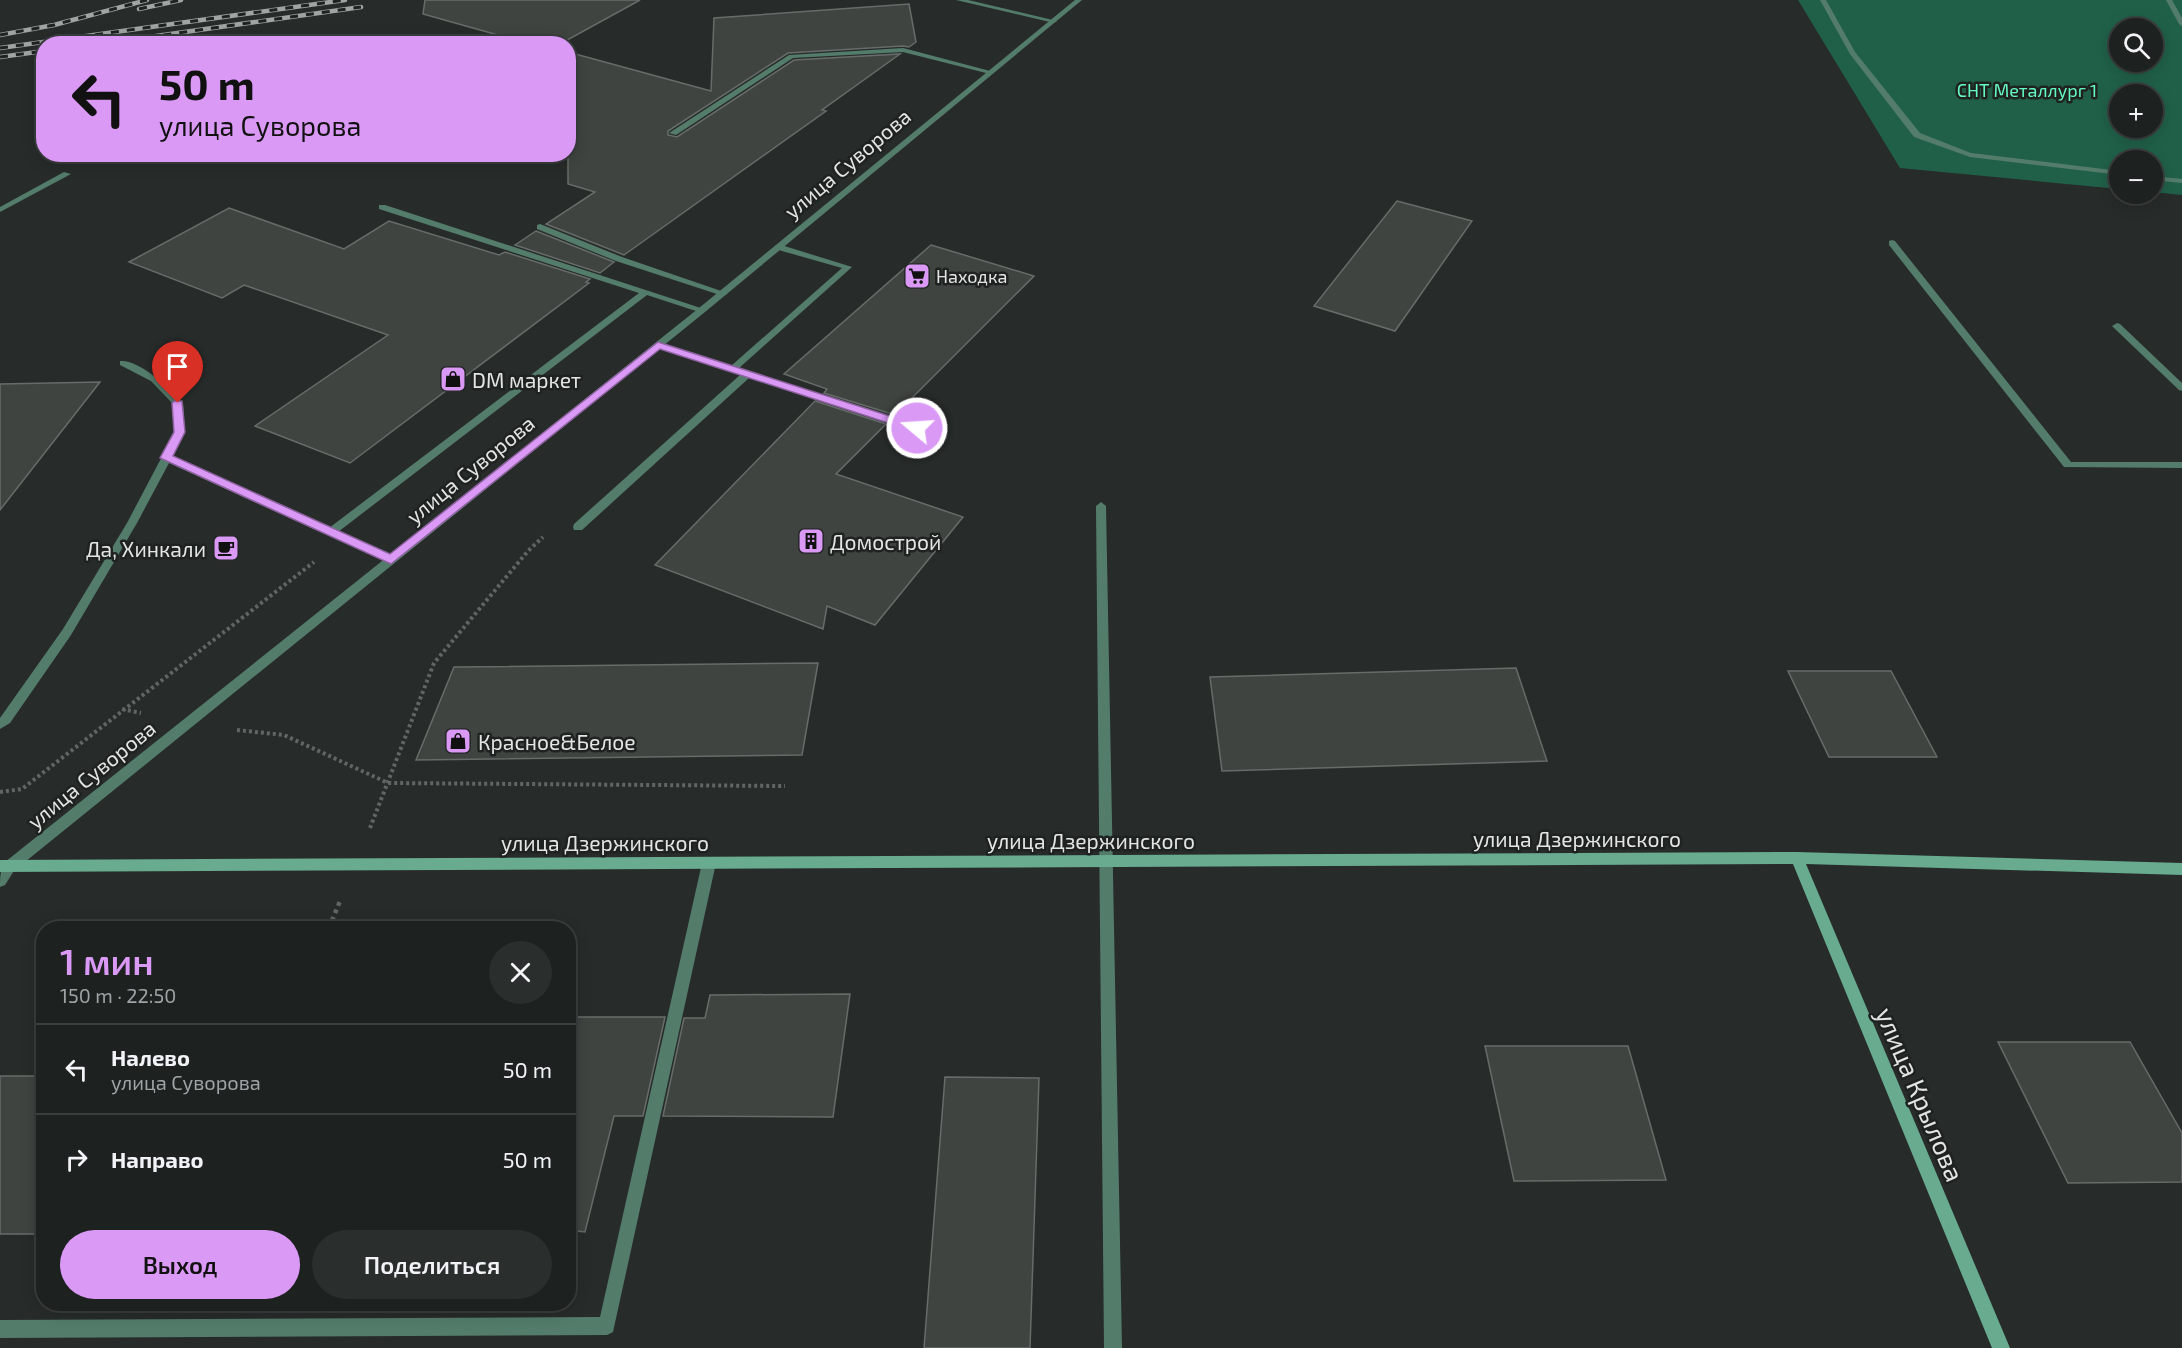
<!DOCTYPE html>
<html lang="ru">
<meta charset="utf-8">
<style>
body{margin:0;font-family:"Exo 2",sans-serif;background:#2a2e2d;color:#f1f3f6;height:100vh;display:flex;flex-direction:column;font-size:22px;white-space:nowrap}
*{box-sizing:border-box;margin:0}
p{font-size:20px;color:#a0a3a5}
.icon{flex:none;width:33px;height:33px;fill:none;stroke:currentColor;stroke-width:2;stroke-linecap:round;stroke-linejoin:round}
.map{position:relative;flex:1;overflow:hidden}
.sheet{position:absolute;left:36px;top:921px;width:540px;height:390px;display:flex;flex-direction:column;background:#1d2120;border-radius:24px;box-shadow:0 3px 15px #0003,0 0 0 2px #3b3e3e}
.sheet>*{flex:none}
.hud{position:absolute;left:36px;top:36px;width:540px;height:126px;border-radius:24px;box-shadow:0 3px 15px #0003,0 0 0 2px #3b3e3e;background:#db99f6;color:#111;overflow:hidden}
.fabs{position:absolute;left:2109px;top:18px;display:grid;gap:12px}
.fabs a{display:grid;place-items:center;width:54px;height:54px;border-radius:50%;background:#1d2120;box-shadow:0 3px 15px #0003,0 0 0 2px #3b3e3e;font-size:30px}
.pin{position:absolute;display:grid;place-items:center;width:51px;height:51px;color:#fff;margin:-62px -26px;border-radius:50% 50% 50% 0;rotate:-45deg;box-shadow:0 0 6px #0007}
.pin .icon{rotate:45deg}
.me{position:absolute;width:66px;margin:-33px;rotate:288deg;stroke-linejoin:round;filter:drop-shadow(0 0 4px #0008)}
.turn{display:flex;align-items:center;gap:21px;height:126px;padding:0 24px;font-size:27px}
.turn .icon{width:78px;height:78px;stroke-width:2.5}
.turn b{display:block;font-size:42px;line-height:51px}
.round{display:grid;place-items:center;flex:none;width:63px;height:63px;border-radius:32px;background:#2a2e2d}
.head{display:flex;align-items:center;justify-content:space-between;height:102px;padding:0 24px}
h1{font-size:36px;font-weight:600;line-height:45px;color:#db99f6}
.action{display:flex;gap:12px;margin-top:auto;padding:12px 24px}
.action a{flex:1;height:69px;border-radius:36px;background:#db99f6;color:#111;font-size:24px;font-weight:600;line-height:69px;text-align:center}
.action a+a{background:#2a2e2d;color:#f1f3f6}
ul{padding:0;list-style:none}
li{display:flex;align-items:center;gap:18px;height:90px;padding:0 24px;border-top:2px solid #3b3e3e}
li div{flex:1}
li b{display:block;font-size:22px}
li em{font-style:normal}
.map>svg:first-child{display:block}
.green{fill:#206049;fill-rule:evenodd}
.building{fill:#3f4441;stroke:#666c69;stroke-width:1.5}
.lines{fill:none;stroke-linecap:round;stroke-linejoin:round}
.path-far1{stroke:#616564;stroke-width:4;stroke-dasharray:3 3;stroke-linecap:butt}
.path{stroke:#616564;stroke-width:4.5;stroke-dasharray:4 4;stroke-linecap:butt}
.service{fill:#547c6b;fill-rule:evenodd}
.minor{fill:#547c6b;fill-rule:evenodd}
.tertiary{fill:#547c6b;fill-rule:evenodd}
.secondary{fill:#68ab8f;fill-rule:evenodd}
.rail-casing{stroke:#a0a4a3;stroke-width:4.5}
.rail{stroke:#1e2220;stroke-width:3;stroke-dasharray:8;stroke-linecap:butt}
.route{fill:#db99f6;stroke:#8e63a0;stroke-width:1.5}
.labels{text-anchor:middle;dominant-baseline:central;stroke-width:5;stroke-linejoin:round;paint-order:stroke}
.far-park-label{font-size:18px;fill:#65f9c2;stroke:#1e2220}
.far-poi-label{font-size:18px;fill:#e2e5e4;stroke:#1e2220;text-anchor:start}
.street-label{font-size:21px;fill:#e2e5e4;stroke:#1e2220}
.poi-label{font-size:21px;fill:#e2e5e4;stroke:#1e2220;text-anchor:start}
.near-street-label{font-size:26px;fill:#e2e5e4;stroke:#1e2220}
</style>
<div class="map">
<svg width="2182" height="1348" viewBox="0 0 2182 1348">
<rect width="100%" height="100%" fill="#272c2a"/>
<path class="green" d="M1798,0H2182V195L2153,192L2152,160H2120L2119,189L1900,168ZM2120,28H2152V62H2120ZM2120,94H2152V128H2120Z"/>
<path class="building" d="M425,0H640L560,44H530L423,14Z
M909,4L916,42L909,47L903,46L788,53L668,131V135L677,137L794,60L900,54L822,110L826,111L624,255L546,224L595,192L568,184V52L711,91L714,18Z
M1397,201L1472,221L1395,331L1314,306Z
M229,208L344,249L389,221L499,255L505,252L590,279L586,282L589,283L350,463L255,426L388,335L244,285L222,298L129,262Z
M536,231L614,262L600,273L515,245Z
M931,245L1034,276L895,415L824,393L827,389L784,374Z
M100,382L0,510V384Z
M815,401L886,424L836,474L963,517L875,625L827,606L823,629L655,565Z
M818,663L802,755L416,760L454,667Z
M1516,668L1547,761L1222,771L1210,677Z
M1788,671H1891L1937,757H1829Z
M850,994L833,1117L663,1116L684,1018H705L710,995Z
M568,1017H665L643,1116H614L585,1232L568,1230Z
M1998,1042H2130L2182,1133V1182L2068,1183Z
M1485,1046H1628L1666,1180L1514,1181Z
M0,1076H44V1234H0Z
M945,1077L1039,1078L1030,1348H924Z"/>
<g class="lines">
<path class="path-far1" d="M122,709L141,713
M237,730L284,735L388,783L785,786
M0,792L22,789L314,562
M370,828L434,663L528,551L543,537"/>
<path class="path" d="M329,928L340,901"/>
<path class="service" d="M956,0H968L1057,21L1054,23Z
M1820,0H1826L1855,52L1920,133L1971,153L2120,171V175L1970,157L1914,137L1850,54Z
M2166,0H2172L2182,18V26L2179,24Z
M903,48L994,72L990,74L903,52L793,58L676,135L669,133L789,55Z
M64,172L71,174L0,212V207Z
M2152,176L2182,179V183L2152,180Z
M379,205H385L707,310L702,313L647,295L338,532L395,557L397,560L391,564L169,463L137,523L71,635L10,723L0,729V718L63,629L127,523L175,432L173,404L151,381L120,365V361C139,359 171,389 183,403L185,432L172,457L329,528L639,293L379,209Z
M540,224L622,257L727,293L726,295H720L616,261L537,229V225Z
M1892,240L1895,241L2071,462H2182V468L2064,467L1889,245V241Z
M778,244L852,267L739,368L921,426V430H913L749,378L582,530H574L573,527L574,524L740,375L655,347V343H661L731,366L842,268L775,249L774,247Z
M2117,323L2120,324L2182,383V391L2179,390L2114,328L2112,326Z
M1101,502L1106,506L1122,1348H1104L1096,506Z
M709,857L714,859L716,863L613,1332L607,1335L0,1338V1320L600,1317L702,863L704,859Z"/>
<path class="minor" d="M10,860L15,862L17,866L5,885L0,887C0,876 0,864 10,860Z"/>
<path class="tertiary" d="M1075,0H1082L705,312L15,870L10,872L5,870L3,866L5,862L699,308Z"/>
<path class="secondary" d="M1797,852L2182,863V875L1806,864L2010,1348H1992L1793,864L0,872V860Z"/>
<g class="rail-casing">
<path id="rail" d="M139,9L181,0
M0,35L54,25L147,0
M100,44L361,7
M0,48L345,0
M0,57L44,51"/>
</g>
<use href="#rail" class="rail"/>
</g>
<path class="route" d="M658,342L921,426L923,428L921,431H913L660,349L391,564L160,458L174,432L172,403L174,401H182L185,432L173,456L390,554Z"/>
<defs>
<g id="supermarket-square" transform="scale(1.35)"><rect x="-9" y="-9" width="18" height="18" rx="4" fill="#db99f6" stroke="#1e2220"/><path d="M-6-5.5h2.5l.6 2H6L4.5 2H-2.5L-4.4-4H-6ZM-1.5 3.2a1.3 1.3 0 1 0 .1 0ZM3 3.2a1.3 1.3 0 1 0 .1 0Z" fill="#111"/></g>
<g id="shop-square" transform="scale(1.35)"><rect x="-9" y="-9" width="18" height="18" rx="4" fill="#db99f6" stroke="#1e2220"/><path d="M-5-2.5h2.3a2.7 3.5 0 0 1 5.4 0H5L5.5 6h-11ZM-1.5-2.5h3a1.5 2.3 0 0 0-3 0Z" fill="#111"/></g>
<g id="building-square" transform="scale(1.35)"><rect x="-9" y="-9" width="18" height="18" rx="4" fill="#db99f6" stroke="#1e2220"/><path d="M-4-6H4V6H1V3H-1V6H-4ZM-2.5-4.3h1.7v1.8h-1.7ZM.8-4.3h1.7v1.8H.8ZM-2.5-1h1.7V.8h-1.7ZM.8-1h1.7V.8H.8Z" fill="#111"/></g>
<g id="cafe-square" transform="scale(1.35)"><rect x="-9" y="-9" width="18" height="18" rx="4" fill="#db99f6" stroke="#1e2220"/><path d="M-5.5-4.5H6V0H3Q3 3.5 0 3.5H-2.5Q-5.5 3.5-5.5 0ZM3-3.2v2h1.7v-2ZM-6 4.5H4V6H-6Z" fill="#111"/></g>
</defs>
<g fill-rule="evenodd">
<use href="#supermarket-square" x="917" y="276"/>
<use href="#shop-square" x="453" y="379"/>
<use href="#building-square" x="811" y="541"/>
<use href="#cafe-square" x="226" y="548"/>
<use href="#shop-square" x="458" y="741"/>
</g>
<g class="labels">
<g class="far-park-label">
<text x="2027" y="90">СНТ Металлург 1</text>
</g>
<g class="far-poi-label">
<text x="936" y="276">Находка</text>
</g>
<g class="street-label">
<text transform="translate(847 163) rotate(-40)">улица Суворова</text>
<text transform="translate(470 469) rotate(-39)">улица Суворова</text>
<text transform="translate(91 774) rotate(-39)">улица Суворова</text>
<text x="1577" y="838">улица Дзержинского</text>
<text x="1091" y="840">улица Дзержинского</text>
<text x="605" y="842">улица Дзержинского</text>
</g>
<g class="poi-label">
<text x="472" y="379">DM маркет</text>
<text x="830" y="541">Домострой</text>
<text x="206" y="548" text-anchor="end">Да, Хинкали</text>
<text x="478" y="741">Красное&amp;Белое</text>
</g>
<g class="near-street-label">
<text transform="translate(1921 1094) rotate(67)">улица Крылова</text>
</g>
</g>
</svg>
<div class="fabs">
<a><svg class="icon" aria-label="search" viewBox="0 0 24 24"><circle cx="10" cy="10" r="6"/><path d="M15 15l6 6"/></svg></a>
<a>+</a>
<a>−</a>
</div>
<div class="pin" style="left:178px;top:403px;background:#d93025"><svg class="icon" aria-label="arrive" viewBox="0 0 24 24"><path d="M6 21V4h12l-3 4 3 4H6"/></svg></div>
<svg class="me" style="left:917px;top:428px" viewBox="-20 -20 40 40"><circle r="17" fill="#db99f6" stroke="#fff" stroke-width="3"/><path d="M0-11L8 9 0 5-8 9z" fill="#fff"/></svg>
<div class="hud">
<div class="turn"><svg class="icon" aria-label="left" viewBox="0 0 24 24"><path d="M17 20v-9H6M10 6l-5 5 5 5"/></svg><div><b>50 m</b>улица Суворова</div></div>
</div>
<section class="sheet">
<div class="head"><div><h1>1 мин</h1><p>150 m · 22:50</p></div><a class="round"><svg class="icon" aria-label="close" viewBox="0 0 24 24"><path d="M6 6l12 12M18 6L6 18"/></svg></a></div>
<ul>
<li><svg class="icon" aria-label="left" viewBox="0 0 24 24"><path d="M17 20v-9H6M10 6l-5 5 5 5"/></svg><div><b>Налево</b><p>улица Суворова</p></div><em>50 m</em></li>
<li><svg class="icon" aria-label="right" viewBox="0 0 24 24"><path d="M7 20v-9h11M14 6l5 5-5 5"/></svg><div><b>Направо</b></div><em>50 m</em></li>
</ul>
<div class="action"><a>Выход</a><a>Поделиться</a></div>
</section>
</div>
